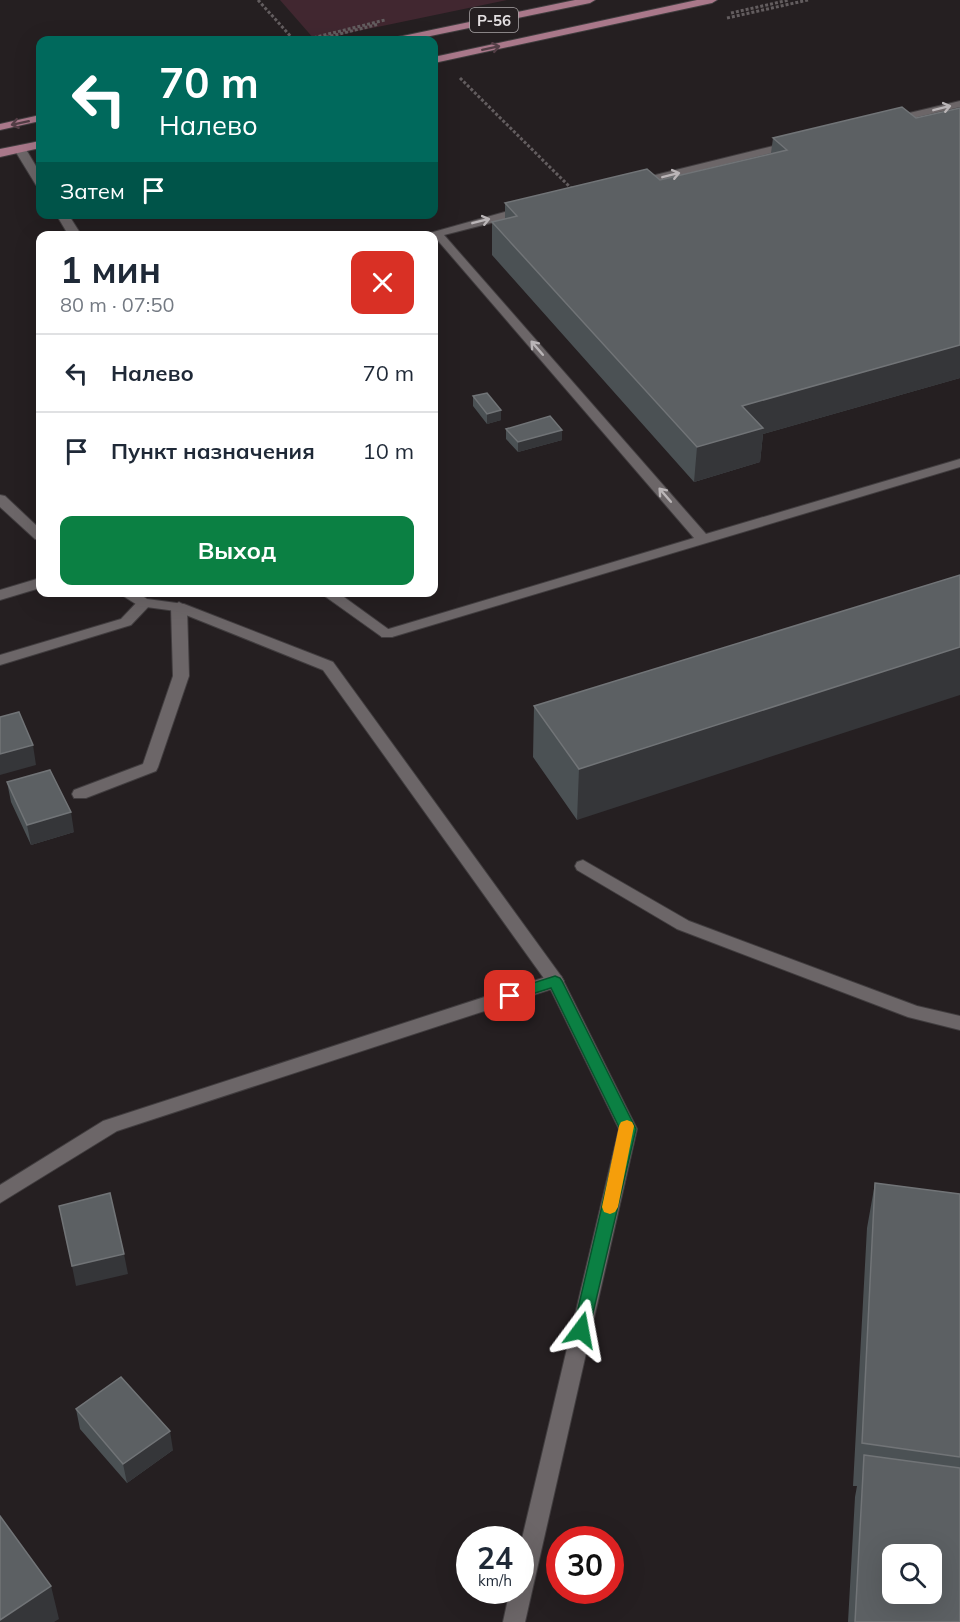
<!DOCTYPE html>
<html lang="ru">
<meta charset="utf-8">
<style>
body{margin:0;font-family:Mulish,sans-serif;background:#f2f2f3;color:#1f2937;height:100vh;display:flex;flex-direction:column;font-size:22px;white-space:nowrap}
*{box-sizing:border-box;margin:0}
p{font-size:20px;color:#747a83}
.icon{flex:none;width:33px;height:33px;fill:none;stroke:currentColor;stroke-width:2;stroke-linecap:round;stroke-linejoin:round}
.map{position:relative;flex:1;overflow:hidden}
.drawer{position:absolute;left:36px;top:231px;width:402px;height:366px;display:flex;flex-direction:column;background:#fff;border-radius:12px;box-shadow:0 6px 24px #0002}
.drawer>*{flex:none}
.hud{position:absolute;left:36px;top:36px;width:402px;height:183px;border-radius:12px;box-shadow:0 6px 24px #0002;background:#00695c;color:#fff;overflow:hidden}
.tools{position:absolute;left:882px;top:1544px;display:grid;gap:12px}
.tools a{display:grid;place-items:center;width:60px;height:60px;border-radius:12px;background:#fff;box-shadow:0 6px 24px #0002;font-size:30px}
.speed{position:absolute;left:456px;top:1526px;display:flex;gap:12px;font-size:30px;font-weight:700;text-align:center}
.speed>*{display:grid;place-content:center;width:78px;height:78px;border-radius:50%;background:#fff;box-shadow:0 6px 24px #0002;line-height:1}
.speed small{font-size:15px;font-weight:400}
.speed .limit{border:9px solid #d22;background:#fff;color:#111}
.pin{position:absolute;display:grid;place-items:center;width:51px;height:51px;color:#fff;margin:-26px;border-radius:12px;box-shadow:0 3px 9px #0006}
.me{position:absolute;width:66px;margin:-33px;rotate:13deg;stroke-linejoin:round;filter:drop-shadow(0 0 4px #0008)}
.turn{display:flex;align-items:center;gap:21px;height:126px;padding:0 24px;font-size:27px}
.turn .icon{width:78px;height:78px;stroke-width:2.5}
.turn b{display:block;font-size:42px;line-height:51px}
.then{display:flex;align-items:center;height:57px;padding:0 24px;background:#0003;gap:12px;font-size:22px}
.round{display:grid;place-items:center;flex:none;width:63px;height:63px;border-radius:12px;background:#f2f2f3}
.head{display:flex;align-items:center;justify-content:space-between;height:102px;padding:0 24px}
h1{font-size:36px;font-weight:700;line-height:45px}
.primary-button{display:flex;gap:12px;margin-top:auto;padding:12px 24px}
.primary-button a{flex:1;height:69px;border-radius:12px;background:#0b8043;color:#fff;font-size:24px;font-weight:700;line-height:69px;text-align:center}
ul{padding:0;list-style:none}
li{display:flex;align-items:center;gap:18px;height:78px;padding:0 24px;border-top:2px solid #e0e1e3}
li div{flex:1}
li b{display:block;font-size:22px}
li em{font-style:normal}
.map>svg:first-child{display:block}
.green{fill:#412730}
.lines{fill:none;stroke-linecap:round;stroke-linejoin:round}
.service-casing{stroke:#413d3f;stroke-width:2}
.minor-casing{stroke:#413d3f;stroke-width:2}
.primary-casing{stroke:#413d3f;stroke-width:2}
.path{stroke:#635d5f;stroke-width:3;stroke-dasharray:3 2;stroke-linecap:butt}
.service{fill:#6c6668;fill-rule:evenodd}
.minor{fill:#6c6668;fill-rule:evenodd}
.primary{fill:#a9788a;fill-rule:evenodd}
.wall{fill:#4b5154}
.shaded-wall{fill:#353639}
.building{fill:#5c6063;stroke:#717477;stroke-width:1.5;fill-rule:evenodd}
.oneway{stroke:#533e46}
.oneway2{stroke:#bab5b7}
.route{fill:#0b8043;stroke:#07532c;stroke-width:1.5}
.slow{fill:#f59e0b}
.labels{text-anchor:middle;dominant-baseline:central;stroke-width:4.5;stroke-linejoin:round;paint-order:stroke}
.shield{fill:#251f21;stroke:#aba6a8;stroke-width:1.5}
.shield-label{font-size:15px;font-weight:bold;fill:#e4e0e2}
</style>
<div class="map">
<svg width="960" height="1622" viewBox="0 0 960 1622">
<rect width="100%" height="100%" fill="#251f21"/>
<path class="green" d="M280,0H507L315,40Z"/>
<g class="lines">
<g class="service-casing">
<path id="service" d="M960,101V107L892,123L886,120L888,118Z
M794,141L798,143V147L635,188L629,184L631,181Z
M526,206L532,210L530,213L444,235L706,534L960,459V467L392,637H382L379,634L382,631L694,538L434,236H419Z
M40,578V588L0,600V590Z
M144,598L152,603L131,625L0,665V655L121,619L139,600Z
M179,602L187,607L189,676L158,767L156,771L86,798H74L72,794L74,790L143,764L173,676L171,607Z
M583,860L689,921L917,1006L960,1016V1030L908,1017L677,929L577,870L575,866L577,862Z
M555,974L561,976L564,981L561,986L117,1131L0,1203V1185L103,1121Z"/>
</g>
<g class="minor-casing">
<path id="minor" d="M20,145L24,146L40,173V185H36L14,149Z
M56,214H68L82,236H69Z
M0,495L5,496L40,529V540L35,539L0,507Z
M117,592H136L147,599L184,604L333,662L561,976L637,1129L525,1622H503L510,1590H520V1547L619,1129L548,984L323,670L176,611L139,606Z
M319,592H337L395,634L392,637H382Z"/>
</g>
<g class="primary-casing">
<path id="primary" d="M575,0H595L590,3L411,40H392L398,37Z
M697,0H717L712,3L434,63V57Z
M40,115V121L0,130V124Z
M40,141V148L0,157V149Z"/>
</g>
<path class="path" d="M258,0L294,40
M731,13L789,0
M727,18L808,0
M304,40L385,20
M316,40L379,24
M460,78L574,191"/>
<use href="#service" class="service"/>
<use href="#minor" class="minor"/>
<use href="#primary" class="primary"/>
</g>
<path class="wall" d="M960,108V378L763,434L760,462L694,482L492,255V222L505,219V203L660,180L771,153L773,138L916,118Z
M473,396L501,420L487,424L473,406Z
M506,429L562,440L518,452L506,439Z
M960,575L577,820L533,757L534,706Z
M7,782L74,832L31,845L11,802Z
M875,1183L960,1194V1622H848L855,1497L857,1486H853L867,1228Z
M76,1409L173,1450L127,1483L80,1429Z"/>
<path class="shaded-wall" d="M960,345V378L763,434L760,462L694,482L697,447L742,406Z
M501,410V420L487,424V414Z
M562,430V440L518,452V442Z
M960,647V695L577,820L579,769Z
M33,745L36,765L0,775V754Z
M71,812L74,832L31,845L27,825Z
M124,1254L128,1274L76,1286L72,1266Z
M170,1431L173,1450L127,1483L123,1464Z
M51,1586L59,1619L54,1622H0V1620Z"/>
<path class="building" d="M902,107L916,118L960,108V345L742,406L763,428L697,447L492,222L517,216L505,203L647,169L660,180L787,150L773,138Z
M487,393L501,410L487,414L473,396Z
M550,416L562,430L518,442L506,429Z
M960,575V647L579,769L534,706Z
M19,712L33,745L0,754V717Z
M50,770L71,812L27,825L7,782Z
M875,1183L960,1194V1457L862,1443Z
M110,1193L124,1254L72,1266L59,1206Z
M121,1377L170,1431L123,1464L76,1409Z
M864,1455L960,1468V1622H855ZM892,1554H932V1593H892Z
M0,1516L51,1586L0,1620Z"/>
<defs><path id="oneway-shaft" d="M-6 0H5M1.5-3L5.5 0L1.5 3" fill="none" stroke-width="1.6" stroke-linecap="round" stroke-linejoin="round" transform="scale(1.5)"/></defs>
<g class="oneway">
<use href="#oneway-shaft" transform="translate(491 48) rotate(-12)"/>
<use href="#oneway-shaft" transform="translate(20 123) rotate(168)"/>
</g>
<g class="oneway2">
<use href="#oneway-shaft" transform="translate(942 108) rotate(-14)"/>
<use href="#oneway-shaft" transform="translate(671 175) rotate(-14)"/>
<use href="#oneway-shaft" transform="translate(481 221) rotate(-14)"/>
<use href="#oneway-shaft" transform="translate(537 348) rotate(-131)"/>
<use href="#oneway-shaft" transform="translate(665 495) rotate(-131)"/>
</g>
<path class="route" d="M555,976L560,978L562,981L636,1129L589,1330L587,1335L581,1337L575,1335L573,1330L620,1129L551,988L510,1001L505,1000L503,996L505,992Z"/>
<path class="slow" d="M627,1120L632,1122L634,1126L618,1207L615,1212L610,1214L604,1212L602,1207L619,1126L621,1122Z"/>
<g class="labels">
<rect class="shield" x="470" y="8" width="48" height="24" rx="4.5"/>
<g class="shield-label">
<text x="494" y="20">Р-56</text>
</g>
</g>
</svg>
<div class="tools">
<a><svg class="icon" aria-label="search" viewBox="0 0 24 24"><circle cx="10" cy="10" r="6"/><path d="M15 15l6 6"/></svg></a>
</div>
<div class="speed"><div>24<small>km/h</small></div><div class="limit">30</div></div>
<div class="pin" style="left:510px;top:996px;background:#d93025"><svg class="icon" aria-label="arrive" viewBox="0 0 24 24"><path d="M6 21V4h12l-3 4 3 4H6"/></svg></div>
<svg class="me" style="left:581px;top:1330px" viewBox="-20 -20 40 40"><path d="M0-17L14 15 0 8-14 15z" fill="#0b8043" stroke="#fff" stroke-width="4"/></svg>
<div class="hud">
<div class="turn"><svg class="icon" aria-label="left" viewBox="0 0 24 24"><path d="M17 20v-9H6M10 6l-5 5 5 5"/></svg><div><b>70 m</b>Налево</div></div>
<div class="then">Затем<svg class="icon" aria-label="arrive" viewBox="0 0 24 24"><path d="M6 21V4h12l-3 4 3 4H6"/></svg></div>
</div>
<section class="drawer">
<div class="head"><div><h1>1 мин</h1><p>80 m · 07:50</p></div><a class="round" style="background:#d93025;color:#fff"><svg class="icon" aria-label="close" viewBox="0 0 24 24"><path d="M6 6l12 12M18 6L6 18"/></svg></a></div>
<ul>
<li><svg class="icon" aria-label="left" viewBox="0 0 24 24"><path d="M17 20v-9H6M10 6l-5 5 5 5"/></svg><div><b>Налево</b></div><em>70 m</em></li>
<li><svg class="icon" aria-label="arrive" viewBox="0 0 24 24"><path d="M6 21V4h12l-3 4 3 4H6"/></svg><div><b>Пункт назначения</b></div><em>10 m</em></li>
</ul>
<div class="primary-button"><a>Выход</a></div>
</section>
</div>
